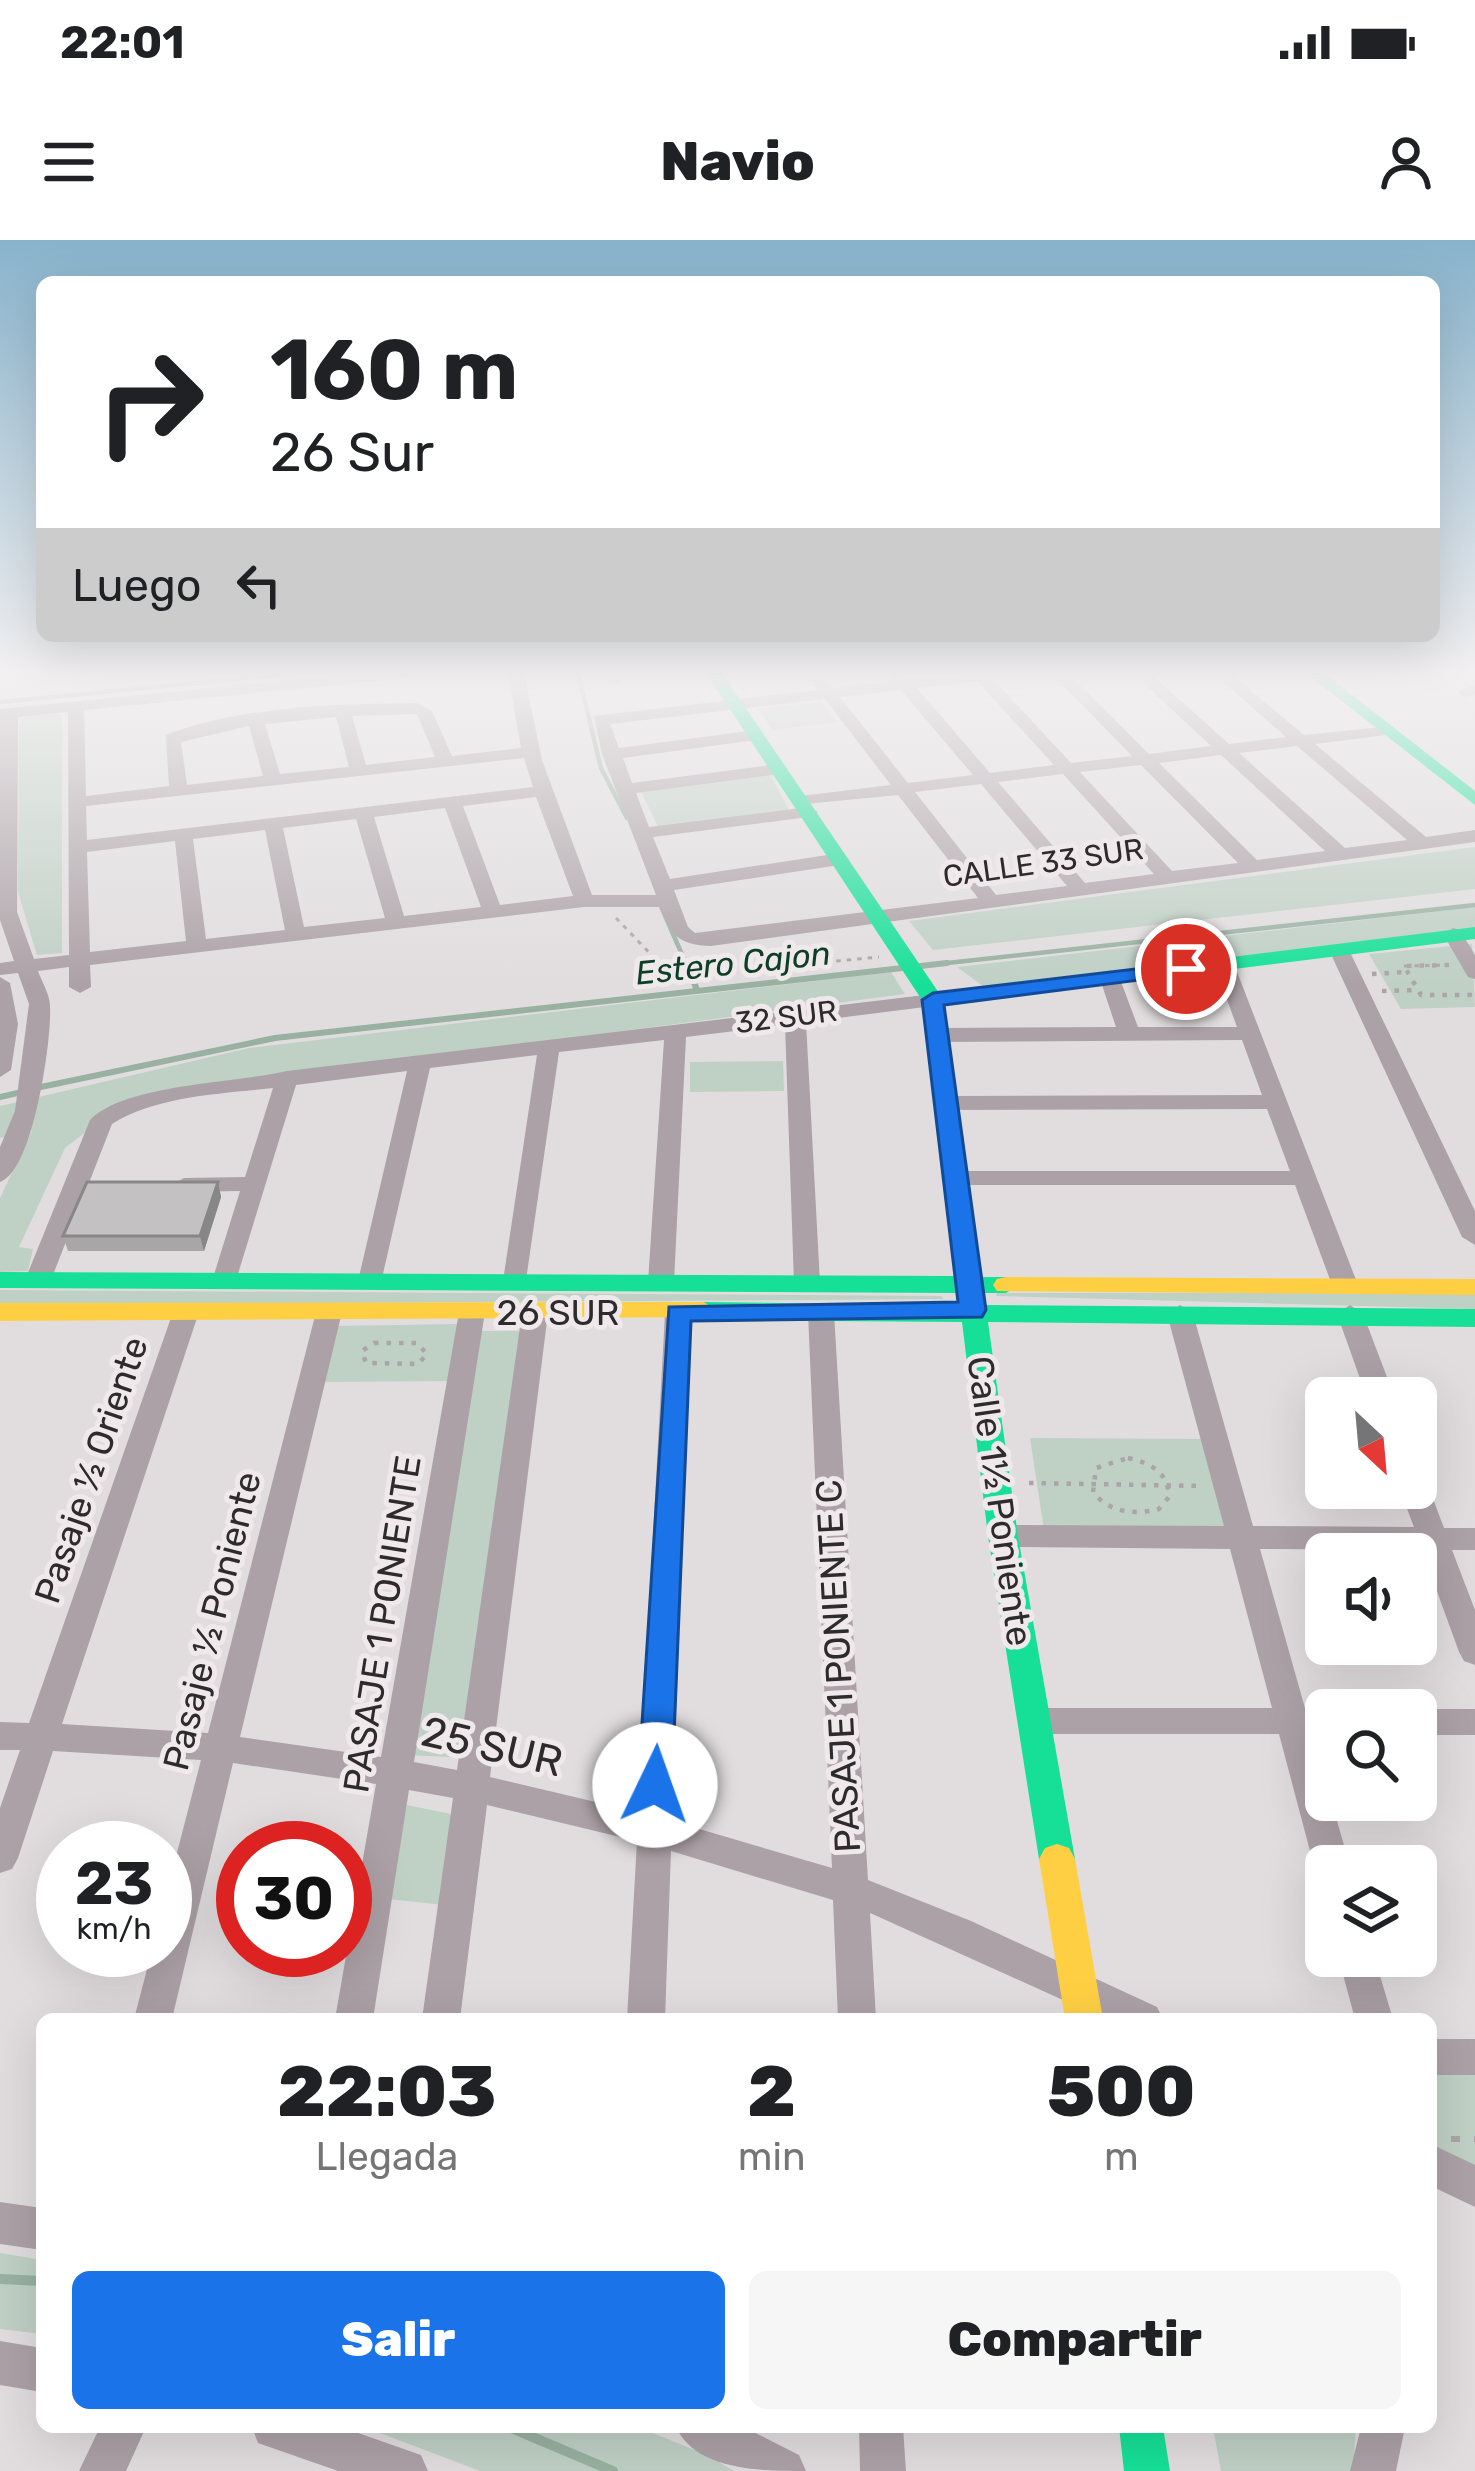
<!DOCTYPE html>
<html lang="es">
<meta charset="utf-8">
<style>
body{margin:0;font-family:Rubik,sans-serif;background:#f6f6f6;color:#202124;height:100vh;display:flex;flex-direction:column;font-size:45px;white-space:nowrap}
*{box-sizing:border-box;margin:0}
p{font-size:39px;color:#757577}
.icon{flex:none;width:66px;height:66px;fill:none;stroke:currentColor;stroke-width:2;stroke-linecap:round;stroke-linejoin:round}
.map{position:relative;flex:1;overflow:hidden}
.side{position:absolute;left:36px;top:1773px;width:1401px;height:420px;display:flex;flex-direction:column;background:#fff;border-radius:18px;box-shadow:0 12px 48px #0002}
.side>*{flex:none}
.guide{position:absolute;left:36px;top:36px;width:1404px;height:366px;border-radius:18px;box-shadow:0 12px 48px #0002;background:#fff;color:#202124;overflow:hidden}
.needle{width:78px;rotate:154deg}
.tools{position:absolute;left:1305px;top:1137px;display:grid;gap:24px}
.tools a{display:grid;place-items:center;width:132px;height:132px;border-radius:18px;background:#fff;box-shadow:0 12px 48px #0002;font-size:60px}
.speed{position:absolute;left:36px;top:1581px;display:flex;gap:24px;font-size:60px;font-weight:700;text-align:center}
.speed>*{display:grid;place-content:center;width:156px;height:156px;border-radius:50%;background:#fff;box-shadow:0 12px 48px #0002;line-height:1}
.speed small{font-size:30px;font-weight:400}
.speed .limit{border:18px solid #d22;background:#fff;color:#111}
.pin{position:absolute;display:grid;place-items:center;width:102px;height:102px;color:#fff;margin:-51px;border:6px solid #fff;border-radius:50%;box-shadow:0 3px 12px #0007}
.me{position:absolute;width:132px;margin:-66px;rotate:3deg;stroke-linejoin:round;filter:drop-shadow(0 0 9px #0008)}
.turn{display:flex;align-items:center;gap:42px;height:252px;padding:0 36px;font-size:54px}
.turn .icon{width:156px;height:156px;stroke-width:2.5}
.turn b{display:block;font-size:84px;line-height:102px}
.then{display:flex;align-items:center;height:114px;padding:0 36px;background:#0003;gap:24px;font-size:45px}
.eta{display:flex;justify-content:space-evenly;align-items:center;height:204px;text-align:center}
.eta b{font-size:72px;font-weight:800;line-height:84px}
.primary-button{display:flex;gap:24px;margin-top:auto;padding:24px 36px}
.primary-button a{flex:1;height:138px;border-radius:18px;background:#1a73e8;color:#fff;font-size:48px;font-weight:800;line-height:138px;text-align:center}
.primary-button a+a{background:#f6f6f6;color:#202124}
.status{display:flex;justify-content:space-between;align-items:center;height:84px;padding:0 60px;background:#fff;direction:ltr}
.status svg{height:33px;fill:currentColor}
header{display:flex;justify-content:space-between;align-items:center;height:156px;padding:0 36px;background:#fff;font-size:54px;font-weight:800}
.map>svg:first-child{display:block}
.green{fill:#bfd0c5}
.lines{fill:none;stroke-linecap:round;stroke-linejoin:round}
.stream-far2{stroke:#98b1a1;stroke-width:4.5}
.stream-far1{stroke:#98b1a1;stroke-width:6}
.stream{stroke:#98b1a1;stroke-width:10}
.path-far2{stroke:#aba4a8;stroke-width:3;stroke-dasharray:4.5 6;stroke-linecap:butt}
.path-far1{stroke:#aba4a8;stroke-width:4.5;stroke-dasharray:4.5 8;stroke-linecap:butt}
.path{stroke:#aba4a8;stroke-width:6;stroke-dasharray:9 14;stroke-linecap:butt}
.street{fill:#aca1a6;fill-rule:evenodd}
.fast{fill:#16e098;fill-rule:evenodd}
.slow{fill:#ffcf43;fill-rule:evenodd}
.wall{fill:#a8a6a7}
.shaded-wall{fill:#888788}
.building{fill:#c3c1c2;stroke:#888788;stroke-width:3}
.route{fill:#1a73e8;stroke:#114b97;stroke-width:3}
.labels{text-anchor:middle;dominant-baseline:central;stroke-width:10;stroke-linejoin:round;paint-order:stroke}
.far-street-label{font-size:30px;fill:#2d2b2c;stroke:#efe9ec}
.far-water-label{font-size:33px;font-style:italic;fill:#0e3e26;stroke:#efe9ec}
.street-label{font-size:36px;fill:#2d2b2c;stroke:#efe9ec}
.near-street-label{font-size:42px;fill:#2d2b2c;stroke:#efe9ec}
</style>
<div class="status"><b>22:01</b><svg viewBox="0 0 49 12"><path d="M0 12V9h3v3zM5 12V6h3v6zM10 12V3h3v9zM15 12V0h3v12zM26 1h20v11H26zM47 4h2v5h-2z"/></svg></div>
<header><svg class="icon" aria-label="menu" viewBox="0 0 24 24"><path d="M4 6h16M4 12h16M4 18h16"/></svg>Navio<svg class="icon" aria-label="person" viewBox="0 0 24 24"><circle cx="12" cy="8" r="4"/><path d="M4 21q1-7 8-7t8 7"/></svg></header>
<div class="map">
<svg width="1475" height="2231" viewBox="0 0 1475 2231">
<rect width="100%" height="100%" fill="#e1dddf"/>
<path class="green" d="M821,461L837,482L773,490L758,469Z
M55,474L62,476V713L37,715L18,652L19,485L24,477Z
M770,534L789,570L658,587L641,551Z
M1475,607V649L933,710L909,681Z
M1475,667V689L983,746L957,727Z
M1472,704L1475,767L1401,769L1369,714Z
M891,732L905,754L194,847L87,891L65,908L19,1007L33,1009L28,1031L0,1032V958L32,890L0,898V866L249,808Z
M783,821L784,851L690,852V822Z
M0,1050L941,1056L943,1059L0,1065Z
M997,1053H1475V1069L996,1056Z
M458,1084L449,1141L322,1142L335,1086Z
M474,1091H524L468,1518L407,1515Z
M1030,1198L1205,1199L1228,1291L1044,1290Z
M407,1565L456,1575L444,1665L388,1659Z
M1475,1831V1928L1431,1906V1832Z
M0,2013L42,2020V2094L0,2089Z
M364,2187H638L707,2215L734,2231H480Z
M1213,2187H1356L1353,2231H1221Z"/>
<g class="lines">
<path class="stream-far2" d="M578,433L601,528L627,578
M0,462L301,433
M660,664L687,726
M920,726L1475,665"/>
<path class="stream-far1" d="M686,723L697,750
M36,848L275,798L947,723
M0,857L22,852"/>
<path class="stream" d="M0,2039L42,2041
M509,2187L613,2231"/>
<path class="path-far2" d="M616,678L662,726
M784,726L879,717
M1404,726L1449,725"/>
<path class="path-far1" d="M659,723L679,737L814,723
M1449,725L1404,726L1421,755H1470L1468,751
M1372,734L1408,732
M1382,751L1418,750
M374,1103H417L427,1114L418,1124L366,1123L362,1111Z
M1128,1218C1151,1223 1168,1232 1169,1257L1159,1269C1135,1275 1109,1273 1093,1252L1096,1228Z
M1029,1243L1204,1246"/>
<path class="path" d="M1451,1899H1475"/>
<path class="street" d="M360,433H414L406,438L84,470L86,556L169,546L166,495C242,466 336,464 417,463L432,471L452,516L521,508L508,433H524L542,520L592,655H656L602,514L594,476L818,450L805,433H821L833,448L893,441L887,433H903L909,439L1012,433L993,439L1071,523L1132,516L1051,433H1068L1149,514L1211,506L1133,433H1150L1229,504L1286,497L1213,433H1230L1304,495L1392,486V494L1386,495L1315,504L1426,597L1475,590V602L711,706C679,705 671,696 660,667H584L90,725L91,747L80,753L69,747V727L38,731C42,742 50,755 50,766C52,800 33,932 0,942V907L15,871L29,764L18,733L0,735V723L14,721L0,680V469ZM977,441L1054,525L990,533L917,448ZM901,450L973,535L908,543L840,457ZM825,459L891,545L801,556L792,561L795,565L898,555L978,658L695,693L688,687L674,650L840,625L849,619L840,613L670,639L653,597L809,577L818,572L809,567L649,587L636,553L779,534L788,529L779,524L632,543L623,518L756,500L764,495L756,490L619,508L610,484ZM68,472L69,715L34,719L17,672L18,477ZM417,474L435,517L366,525L352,476ZM336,477L349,527L280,534L265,484ZM249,486L263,536L187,545L181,502ZM1297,506L1407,600L1345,608L1239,513ZM1221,515L1325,611L1257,620L1159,523ZM524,518L533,547L87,600L86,566ZM1141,525L1238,623L1172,631L1080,532ZM1063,534L1154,634L1085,643L998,542ZM981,544L1067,646L996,655L915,552ZM536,557L573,656L500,665L463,566ZM445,568L481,667L404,676L374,577ZM356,579L385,678L304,687L283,588ZM265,590L285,690L206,699L193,599ZM175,601L186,701L90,712L87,612Z
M601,433H632L617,444Z
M1475,445V455L1465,457L1457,452Z
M1453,688L1460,690L1475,715V739L1468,737L1443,694Z
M1339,704L1349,710L1475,971V1005L1462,997L1329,710Z
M1224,718L1234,724L1358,1045L1354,1051L1345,1053L1332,1045L1295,945H955L943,938L955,931H1290L1267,869L946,870L935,863L946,856L1262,855L1242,800L938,802L927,795L938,788L1116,787L1100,739L1110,733L1120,739L1138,787H1237L1214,724Z
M0,737L10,743L18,784L11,830L0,837Z
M933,754L941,755V765L806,782L820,1043L816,1049L807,1051L794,1043L785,785L686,797L674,1042L670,1048L661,1050L648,1042L664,800L559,812L525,1047L516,1049L503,1041L537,815L430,828L380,1047L371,1049L358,1041L407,831L296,845L234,1047L225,1049L212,1041L240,951L184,952L172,945L184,938L245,937L273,848C222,854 156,856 112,884L51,1040L38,1048L25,1040L90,880C125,844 238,843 287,831Z
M186,1063L199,1072L62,1484L208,1493L316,1072L329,1063L342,1072L240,1497L381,1517L459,1072L472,1063L485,1072L414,1522L457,1530L522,1073L535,1064L548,1073L490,1537L638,1572L665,1073L678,1064L691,1073L672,1581L832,1628L808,1073L821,1064L834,1073L868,1640L971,1681L1157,1767L1163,1779H1105L870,1673L876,1779H838L833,1660L671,1611L665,1779H627L637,1601L487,1565L460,1779H422L453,1558L409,1550L373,1779H335L376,1544L233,1523L172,1779H134L152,1710H165V1659L201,1520L53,1511L18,1618L12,1629L0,1633V1568L20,1510H0V1482L29,1483L173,1072Z
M1180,1065L1193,1074L1253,1286L1414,1287L1399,1248H1416V1238L1429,1248L1444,1288H1475V1310H1452L1475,1370V1425L1464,1421L1459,1412L1422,1310L1260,1309L1305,1468L1333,1470H1326V1494H1312L1326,1543V1560H1331L1350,1626H1326V1639L1314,1626L1279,1494H1035L1023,1490L1019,1481L1023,1472L1035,1468H1272L1230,1309L1003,1307L992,1304L988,1296L992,1288L1003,1285L1224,1286L1167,1074Z
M1350,1065L1363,1074L1395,1158H1367L1337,1074Z
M1416,1469H1475V1495H1416V1470H1412Z
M1338,1716H1374L1393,1779H1355Z
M1431,1799H1475V1835H1431Z
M1431,1904L1475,1925V1967L1431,1946Z
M0,1962L42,1968V2010L0,2004Z
M0,2101L42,2108V2152L0,2145Z
M100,2187H146L126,2231H79Z
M252,2187H341L421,2215L428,2231H338L258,2203Z
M676,2187H744L799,2215L806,2231C762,2231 696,2231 676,2187Z
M859,2187H903L906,2231H860Z
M1361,2187H1405L1396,2231H1350Z"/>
<path class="fast" d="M706,433H722L939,753L1475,687V699L944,765L982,1037H1006L1019,1045L1006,1053H984L986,1065L1475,1069V1087L988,1082L1018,1296L1075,1619L1069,1630L1057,1634L1045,1630L1039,1619L988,1296L962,1082L704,1080L691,1071L704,1062L960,1065L958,1053L0,1048V1032L956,1036L922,760Z
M1306,433H1324L1475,551V565Z
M1119,2187H1163L1170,2231H1124Z"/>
<path class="slow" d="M1006,1037L1475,1039V1055L997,1051L993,1045L997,1039Z
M704,1062L717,1071L713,1077L0,1081V1063Z
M1057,1604L1069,1608L1075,1619L1103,1779H1065L1039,1619L1045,1608Z"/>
</g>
<path class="wall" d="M218,942L221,957L204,1011H68L63,996Z"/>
<path class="shaded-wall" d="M218,942L221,957L204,1011L200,996Z"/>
<path class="building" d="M87,942H218L200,996H63Z"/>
<linearGradient id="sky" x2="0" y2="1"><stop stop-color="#88b3cc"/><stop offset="0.58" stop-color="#f2f0f1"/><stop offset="1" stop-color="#f2f0f1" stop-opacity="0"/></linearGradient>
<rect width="1475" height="745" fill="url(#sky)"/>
<path class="route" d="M1186,723L1194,725V733L944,765L986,1070L982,1077L691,1081L672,1545L667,1556L655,1560L643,1556L638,1545L669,1067L958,1062L922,760L933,753Z"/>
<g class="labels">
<g class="far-street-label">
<text transform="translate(1043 623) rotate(-8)">CALLE 33 SUR</text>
<text transform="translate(786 777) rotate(-7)">32 SUR</text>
</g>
<g class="far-water-label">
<text transform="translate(733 723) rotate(-6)">Estero Cajon</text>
</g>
<g class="street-label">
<text x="558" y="1072">26 SUR</text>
<text transform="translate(91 1230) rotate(-71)">Pasaje ½ Oriente</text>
<text transform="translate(1000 1261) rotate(82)">Calle 1½ Poniente</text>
<text transform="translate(212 1381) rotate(-76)">Pasaje ½ Poniente</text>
<text transform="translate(382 1384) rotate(-81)">PASAJE 1 PONIENTE</text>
<text transform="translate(838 1426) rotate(-93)">PASAJE 1 PONIENTE C</text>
</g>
<g class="near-street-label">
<text transform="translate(492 1507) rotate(13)">25 SUR</text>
</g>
</g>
</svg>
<div class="tools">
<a><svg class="needle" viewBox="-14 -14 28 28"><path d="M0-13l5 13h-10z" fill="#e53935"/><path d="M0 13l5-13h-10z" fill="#757577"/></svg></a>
<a><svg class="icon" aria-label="sound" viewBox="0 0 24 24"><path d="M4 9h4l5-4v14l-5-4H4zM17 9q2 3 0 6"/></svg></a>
<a><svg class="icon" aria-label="search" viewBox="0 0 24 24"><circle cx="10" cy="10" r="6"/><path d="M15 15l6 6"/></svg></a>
<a><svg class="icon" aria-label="layers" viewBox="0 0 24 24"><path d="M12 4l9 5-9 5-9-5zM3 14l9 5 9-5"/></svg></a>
</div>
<div class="speed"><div>23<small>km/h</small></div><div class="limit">30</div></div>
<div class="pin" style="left:1186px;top:729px;background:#d93025"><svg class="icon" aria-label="arrive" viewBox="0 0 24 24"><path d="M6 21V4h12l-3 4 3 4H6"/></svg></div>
<svg class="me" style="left:655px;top:1545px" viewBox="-20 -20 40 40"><circle r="19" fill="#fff"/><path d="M0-13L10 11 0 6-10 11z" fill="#1a73e8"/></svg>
<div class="guide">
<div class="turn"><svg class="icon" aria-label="right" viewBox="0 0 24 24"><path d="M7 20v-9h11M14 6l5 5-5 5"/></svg><div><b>160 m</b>26 Sur</div></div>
<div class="then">Luego<svg class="icon" aria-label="left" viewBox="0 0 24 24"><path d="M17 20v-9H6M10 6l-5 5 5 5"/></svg></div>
</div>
<section class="side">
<div class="eta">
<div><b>22:03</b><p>Llegada</p></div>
<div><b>2</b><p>min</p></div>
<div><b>500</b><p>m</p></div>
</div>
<div class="primary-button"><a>Salir</a><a>Compartir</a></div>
</section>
</div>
